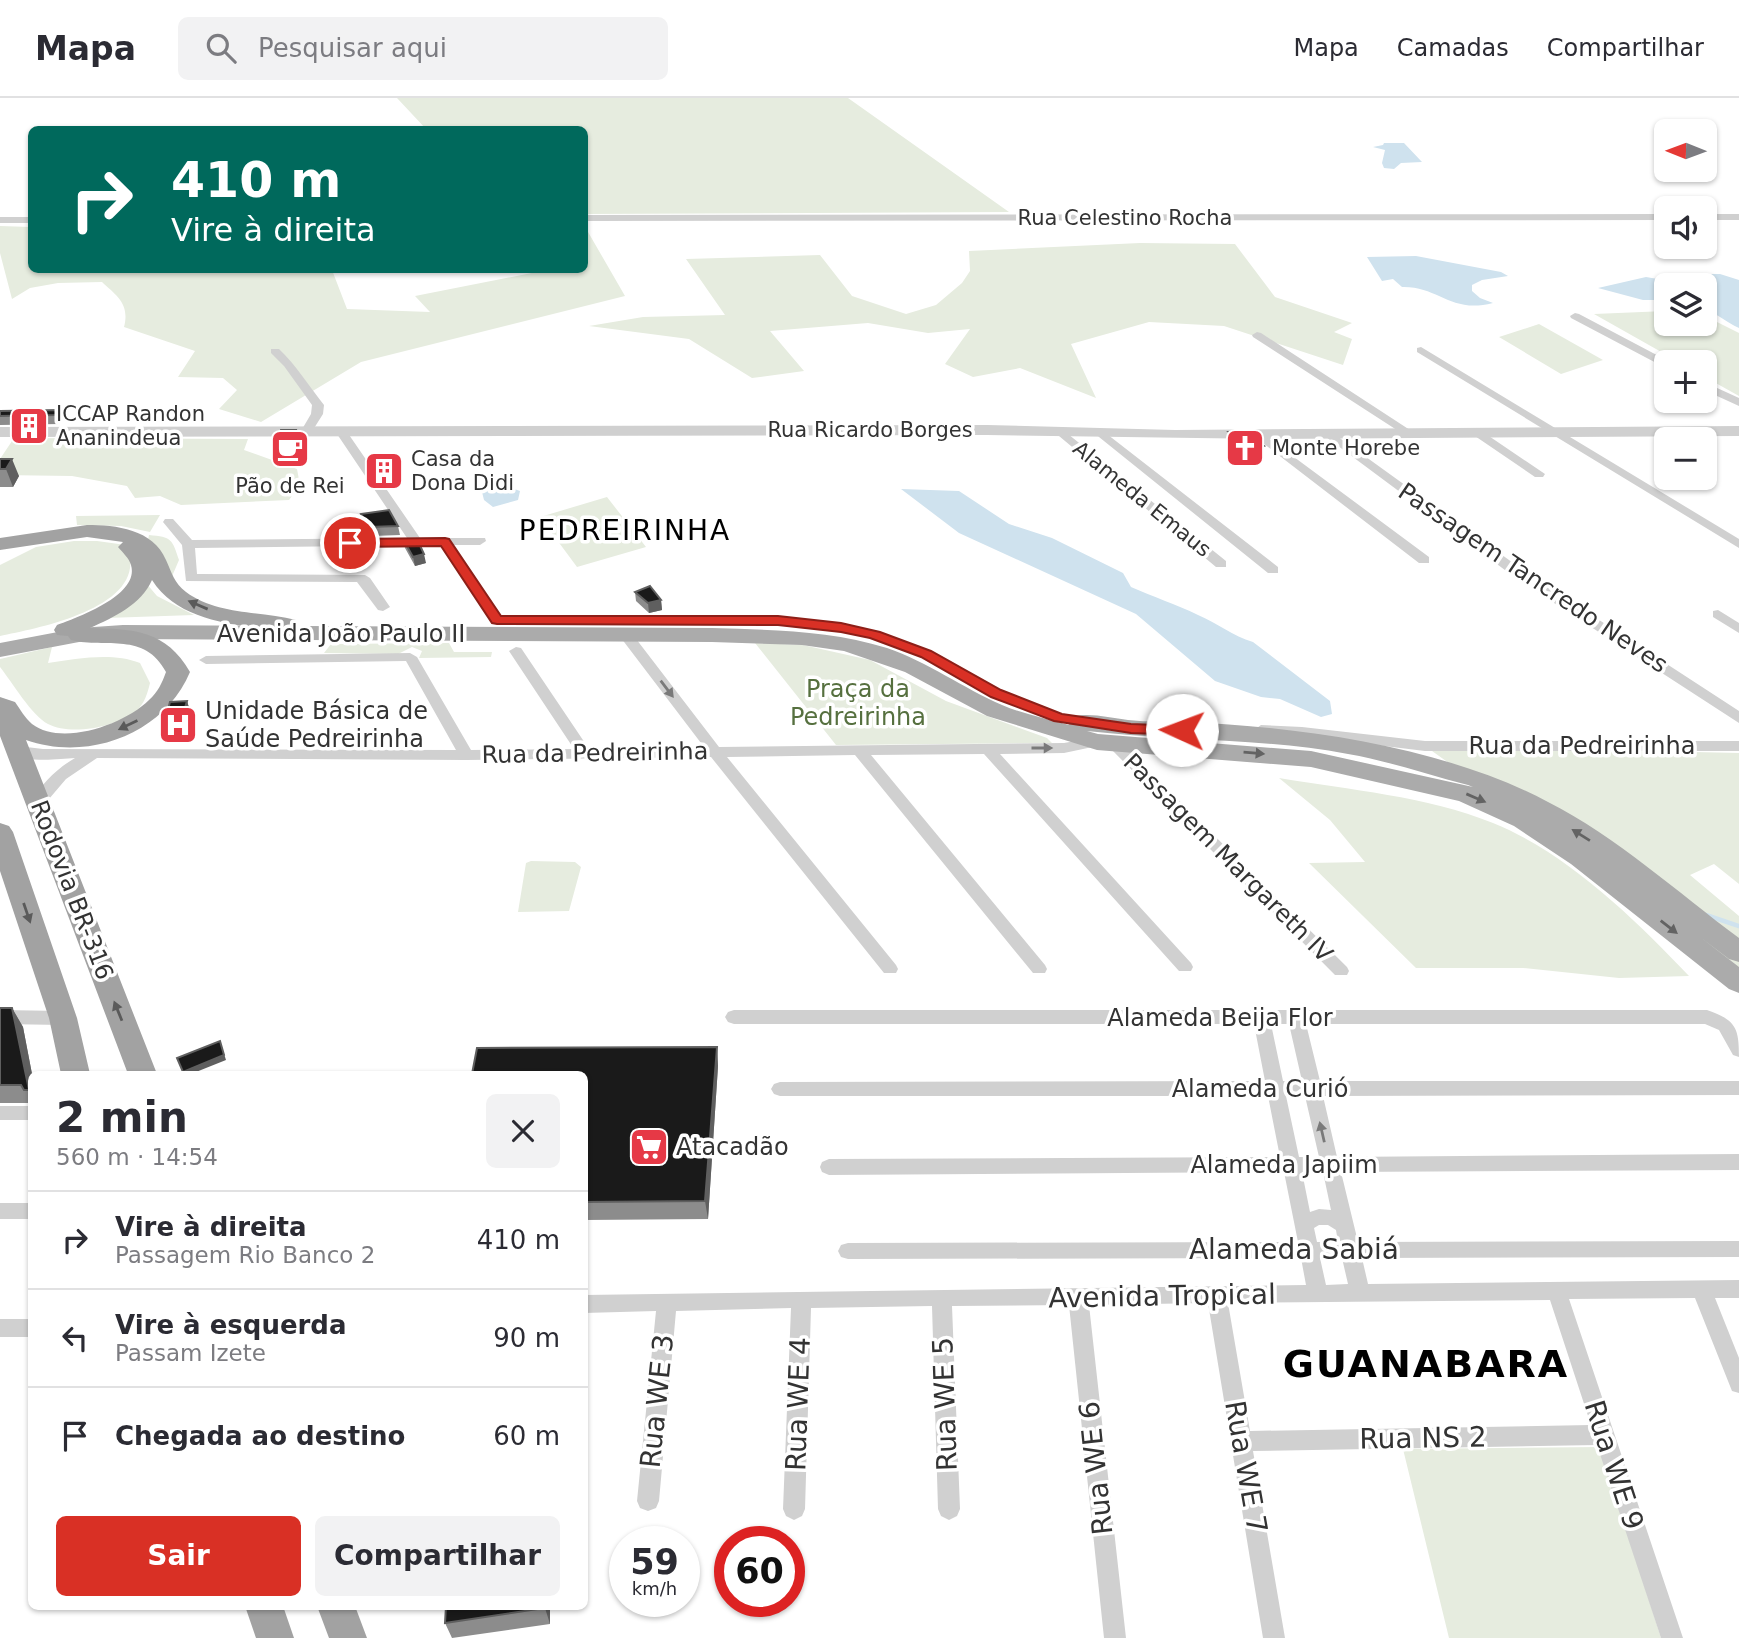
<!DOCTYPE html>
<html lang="pt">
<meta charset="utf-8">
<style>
body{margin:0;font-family:"DejaVu Sans",sans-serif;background:#f2f2f3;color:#2b2b33;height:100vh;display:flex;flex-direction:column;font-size:26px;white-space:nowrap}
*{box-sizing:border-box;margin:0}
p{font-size:23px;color:#7c7c81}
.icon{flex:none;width:38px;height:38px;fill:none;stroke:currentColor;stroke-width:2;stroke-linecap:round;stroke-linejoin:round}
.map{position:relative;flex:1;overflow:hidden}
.sheet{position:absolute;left:28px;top:973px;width:560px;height:539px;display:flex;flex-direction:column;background:#fff;border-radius:10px;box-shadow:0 2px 5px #0004}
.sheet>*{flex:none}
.top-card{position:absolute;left:28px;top:28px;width:560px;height:147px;border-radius:10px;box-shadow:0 2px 5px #0004;background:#00695c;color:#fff;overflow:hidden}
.needle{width:46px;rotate:271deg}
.tools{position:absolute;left:1654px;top:21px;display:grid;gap:14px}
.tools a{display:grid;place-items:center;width:63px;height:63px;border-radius:10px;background:#fff;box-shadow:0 2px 5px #0004;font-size:35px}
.speed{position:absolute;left:609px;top:1428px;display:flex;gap:14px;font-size:35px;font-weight:700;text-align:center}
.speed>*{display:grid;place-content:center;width:91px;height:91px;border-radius:50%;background:#fff;box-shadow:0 2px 5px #0004;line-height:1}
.speed small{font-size:18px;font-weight:400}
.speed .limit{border:10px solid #d22;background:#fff;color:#111}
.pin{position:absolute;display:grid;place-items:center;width:60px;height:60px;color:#fff;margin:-30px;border:4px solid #fff;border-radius:50%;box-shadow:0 2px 7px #0007}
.me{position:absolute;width:77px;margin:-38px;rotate:272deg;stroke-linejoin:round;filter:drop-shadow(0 0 5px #0008)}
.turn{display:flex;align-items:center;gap:24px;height:147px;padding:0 28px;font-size:32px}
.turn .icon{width:91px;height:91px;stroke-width:2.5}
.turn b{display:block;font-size:49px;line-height:60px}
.round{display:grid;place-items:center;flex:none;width:74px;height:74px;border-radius:10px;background:#f2f2f3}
.summary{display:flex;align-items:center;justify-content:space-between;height:119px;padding:0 28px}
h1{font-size:42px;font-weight:600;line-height:52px}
.cta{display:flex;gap:14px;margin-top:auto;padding:14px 28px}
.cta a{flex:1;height:80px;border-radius:10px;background:#d93025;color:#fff;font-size:28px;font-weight:600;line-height:80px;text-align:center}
.cta a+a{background:#f2f2f3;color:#2b2b33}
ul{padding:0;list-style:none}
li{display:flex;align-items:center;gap:21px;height:98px;padding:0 28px;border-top:2px solid #e1e1e2}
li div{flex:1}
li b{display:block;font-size:26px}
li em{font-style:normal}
header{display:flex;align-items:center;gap:42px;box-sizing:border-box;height:98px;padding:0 35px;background:#fff;border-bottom:2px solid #e1e1e2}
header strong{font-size:33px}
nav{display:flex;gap:38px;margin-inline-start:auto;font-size:24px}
.search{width:490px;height:63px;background:#f2f2f3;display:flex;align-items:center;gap:18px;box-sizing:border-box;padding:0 24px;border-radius:10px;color:#7c7c81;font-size:26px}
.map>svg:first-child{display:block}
.green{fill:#e6ecdf}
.water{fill:#cfe2ee}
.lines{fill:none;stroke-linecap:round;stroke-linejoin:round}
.stream{stroke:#cfe2ee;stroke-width:4.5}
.minor{fill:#d0d0d0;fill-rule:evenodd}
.tertiary{fill:#d0d0d0;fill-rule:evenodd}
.primary{fill:#ababab;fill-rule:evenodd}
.trunk{fill:#a2a2a2;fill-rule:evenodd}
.wall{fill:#8c8c8c}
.shaded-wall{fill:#5f5f5f}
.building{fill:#1a1a1a;stroke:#5f5f5f;stroke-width:2}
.oneway{fill:#5a5a5a}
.oneway2{fill:#7a7a7a}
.oneway3{fill:#636363}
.route{fill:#d93025;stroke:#8d1f18;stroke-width:2}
.labels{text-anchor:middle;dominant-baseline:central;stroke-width:7;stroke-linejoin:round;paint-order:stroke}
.far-street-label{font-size:21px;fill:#333;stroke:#fff}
.far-poi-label{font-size:21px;fill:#333;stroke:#fff;text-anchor:start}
.street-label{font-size:24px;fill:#333;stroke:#fff}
.park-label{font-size:24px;fill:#56703f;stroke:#fff}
.poi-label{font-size:24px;fill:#333;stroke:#fff;text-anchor:start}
.quarter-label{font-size:28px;letter-spacing:2px;fill:#000;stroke:#fff}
.near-street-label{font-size:28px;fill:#333;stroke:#fff}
.near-district-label{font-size:38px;font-weight:bold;letter-spacing:2px;fill:#000;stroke:#fff}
</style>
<header>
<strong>Mapa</strong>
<div class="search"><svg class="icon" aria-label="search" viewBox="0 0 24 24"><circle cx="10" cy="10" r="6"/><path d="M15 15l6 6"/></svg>Pesquisar aqui</div>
<nav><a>Mapa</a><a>Camadas</a><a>Compartilhar</a></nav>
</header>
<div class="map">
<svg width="1739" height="1540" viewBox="0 0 1739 1540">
<rect width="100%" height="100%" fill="#fff"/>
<path class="green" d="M397,0H848L1009,114L585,116L584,32L426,31Z
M584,127L625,198L361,264L261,324L219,311L237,292L223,280L178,279L195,253L124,229C130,206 117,198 102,184L58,185L30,190L12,201L0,155V128L31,129L32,172H332L347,211L430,214L415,198L547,172H584Z
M1140,145L1235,146L1275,199L1352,225L1334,234L1352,241L1343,267L1224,228L1149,224L1071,246L1096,300L1020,270L973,279L945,266L970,231L928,235L868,225L770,233L804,273L752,280L689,241L589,228L643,219L725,217L686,161L820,157L852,198L906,216L936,207L962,185L970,173L969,153Z
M1666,213V226H1704L1705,218L1739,235V298L1705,279L1704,264H1679L1594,216Z
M1539,226L1603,262L1561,276L1499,239Z
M14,340L248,341L244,352L297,371L300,387L289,402L181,407L160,398L135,400L127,388L72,378L0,377V361Z
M607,399L646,449L577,469L540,419Z
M160,417L150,434L121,428L77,427L76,418Z
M149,437C172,439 172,441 179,462L170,483L148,442Z
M74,443H97L126,447C154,508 40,530 0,538V467L36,449Z
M146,485L157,498L194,517L106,520Z
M449,545L454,554H492L491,559L419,560L422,553L412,549L398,556L324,555L331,546Z
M755,545L803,547L870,562L946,603L1047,640L1052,645L836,647Z
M52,549L48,565C77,561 111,554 140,565L150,585C148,594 144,607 136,613C117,629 71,638 48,626C32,618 12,584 0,569V561Z
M1425,648L1739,655V786L1714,766L1690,777L1739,818V872Z
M1279,680C1350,692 1426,698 1493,725C1567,755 1635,821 1689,878L1619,880L1523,870H1416L1309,765L1365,764L1330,722Z
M531,763L575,764L581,769L569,813L518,814L526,765Z
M1600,1349L1661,1540H1449L1403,1351Z"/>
<path class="water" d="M1384,45H1404L1422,64L1401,65L1394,71L1384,70L1382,65L1385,52L1373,49L1383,47Z
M1416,158L1501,174L1508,178L1482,182L1472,187V193L1480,200L1493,205C1450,216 1439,188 1402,189L1393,181L1382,183L1367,159Z
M1704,176H1720L1739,182V230C1726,224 1718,216 1705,212L1704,187H1701L1706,184Z
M1646,179L1693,187H1666V202H1643L1598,190Z
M506,388L520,393L518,402L493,409L484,402L482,394Z
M901,391L959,393L1009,426L1052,440L1123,475L1131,489C1153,499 1176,506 1198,517C1217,525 1233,538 1253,544L1330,603L1332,616L1321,619L1280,601L1261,599L1215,583L1136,516L959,435Z"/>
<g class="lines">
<path class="stream" d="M1706,817L1739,828"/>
<path class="minor" d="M1666,116V122L584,123V117Z
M1704,116H1739V122H1704Z
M0,119H32V125H0Z
M1575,215L1579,216L1670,264H1666V269L1662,268L1571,220L1570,218Z
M1257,234L1261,235L1413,334L1411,336H1403L1253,239L1252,237Z
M1421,249L1739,441V450L1417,254V250Z
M271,251H279C296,267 309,288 324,307L323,316L311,335H303L301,333L311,316L312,307L284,268L271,255Z
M1704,284L1739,300V308L1704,292Z
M341,329L345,331L420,440H485L486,443L480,447H453L504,522L502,525H492L441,447L195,450L197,476L365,477L370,480L390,509L383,513L378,512L357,484L186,483L182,447L163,424L165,421H173L192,442L407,440L335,333Z
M1476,330L1480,332L1545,376L1543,379H1535L1472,336L1470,334Z
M1063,332L1226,463V469H1216L1059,338L1057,336Z
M1103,333L1278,469V475H1268L1099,339L1097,337Z
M1259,333L1429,459V465H1419L1255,339L1253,337Z
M1330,333L1527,475L1739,613V625L1517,481L1326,339L1324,337Z
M1718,512L1739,525V535L1713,519V513Z
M625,532L630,533L719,649L1064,645L1097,639L1102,641L1104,644L1102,647L1064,655L1000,656L1191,865L1193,869L1191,873H1179L984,656L871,657L1045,867L1047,871L1045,875H1033L855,657L727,659L896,867L898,871L896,875H884L711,659L466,662L97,660L66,681L43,708L38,709L30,704C42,686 56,671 75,660C57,661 24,666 11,653L18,648L43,651L456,652L406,563L206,566L199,562L206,558L410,555L417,559L471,652L574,651L509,553L516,549L521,550L589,651L704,649L618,536Z
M1261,627L1302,629L1425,643H1739V653H1425L1302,638L1256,635L1254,632Z
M1115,642L1120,644L1347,869L1349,873L1347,877H1335L1110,650L1108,647L1110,644Z
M0,912L63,913L69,915L72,920L69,925L63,927L0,926Z
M734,912H1707C1736,922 1739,930 1739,959L1733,957L1719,932L1705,926H1306L1320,983H1739V997L1323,998L1337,1059L1739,1056V1072L1341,1074L1358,1144L1739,1143V1159L1362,1160L1368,1186L1739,1182V1200H1715L1739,1260V1295L1732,1293L1695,1200L1569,1201L1683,1540H1661L1597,1347L1253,1353L1285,1540H1263L1208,1205L1089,1207L1126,1540H1104L1069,1207L952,1208L960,1411L957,1418L949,1422L941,1418L938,1411L932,1208L811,1210L805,1411L802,1418L794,1422L786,1418L783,1411L791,1210L676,1213L659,1403L656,1410L648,1413L640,1410L637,1403L656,1213L584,1215V1197L1306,1187L1301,1160L848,1161L841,1159L838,1153L841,1147L848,1145L1298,1144L1284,1074L829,1077L822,1074L820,1069L822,1064L829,1061L1280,1059L1268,998H780L774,996L771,991L774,986L780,984L1265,983L1254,926H734L728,924L725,919L728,914ZM1271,926H1289L1302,983H1283ZM1286,998H1305L1319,1059H1299ZM1302,1074H1323L1331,1112L1319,1111L1310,1114ZM1319,1127H1328L1336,1132L1338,1144H1317L1314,1130ZM1320,1160H1342L1348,1186L1326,1187ZM1550,1202L1591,1327L1250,1333L1228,1205Z
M0,1008H32V1022H0Z
M0,1105H32V1121H0Z
M0,1221H32V1239H0Z"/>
<path class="tertiary" d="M987,327L1175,332L1739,328V338L1269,341L987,337L0,339V329Z"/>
<path class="primary" d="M123,527L712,530C772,532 830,532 887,550C928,564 963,590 1002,607C1023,616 1047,621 1069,627L1067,624L1071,619C1089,614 1110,620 1128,622C1148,624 1168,624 1187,624C1303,629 1445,649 1548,704C1617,739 1677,794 1739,840V864L1729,861L1700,839L1739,869V895L1729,891L1571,766L1514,728L1459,703L1311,669L1097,652L987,618L905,574L844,553L802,547L712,544L123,541L79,544L0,559V545L79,530ZM1087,633C1174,643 1262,640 1348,656C1389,663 1428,677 1468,687L1473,689L1311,653L1098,636Z"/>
<path class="trunk" d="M87,427C116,427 153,431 166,462C172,475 174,485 186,494C217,517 260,513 296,522L299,527L296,532L288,534C241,527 180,526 152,482C141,507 114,519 90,530C134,531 166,532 190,574C164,636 88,664 26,642L157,976H128L0,638V599L15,604C20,611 25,620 32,626C62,649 125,626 149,602C158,594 162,585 166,574C144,533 107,551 71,542L68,538L57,537L54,532L57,527C78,519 140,497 131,467C129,460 123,455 118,449L123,444L87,439L0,452V440Z
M0,725L9,728L13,734L77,920L90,976H61L49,920L0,773Z
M245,1508H283L294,1540H256Z
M317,1508H355L367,1540H329Z"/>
</g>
<path class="wall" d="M59,312L62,321L59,326L0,327V313Z
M296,332L298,341L296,361L281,362L278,353Z
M1229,334L1263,357L1251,361L1227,343Z
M0,361L19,378L13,389H0Z
M361,416L398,428L400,437L372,438L363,425Z
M403,441L426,465L415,468L405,450Z
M635,494L661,502L662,512L649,515L636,503Z
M187,603L190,613L182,639L167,640L163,630Z
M0,910H12L23,929L32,976V1005H0Z
M717,949L718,968L708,1121L584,1122V976Z
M550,1508V1526L452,1540L445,1525Z"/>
<path class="shaded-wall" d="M59,312L62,321L59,326L56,317Z
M296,332L298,341L296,361L293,352Z
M1264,348L1263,357L1251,361L1252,352Z
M12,361L19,378L13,389L6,371Z
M424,456L426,465L415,468L413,459Z
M661,502L662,512L649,515L648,505Z
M187,603L190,613L182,639L179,630Z
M12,910L23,929L32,976V997L29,992Z
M220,943L226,962L191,976H185L183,974Z
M717,949L718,968L708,1121L705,1103Z
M545,1508H550V1526L545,1510Z"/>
<path class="building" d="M59,312L56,317L0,318V313Z
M281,332H296L293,352L278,353Z
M1229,334H1246L1264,348L1252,352Z
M0,361H12L6,371H0Z
M389,412L398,428L369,429L361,416Z
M403,441H417L424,456L413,459Z
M650,488L661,502L648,505L635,494Z
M187,603L179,630H163L170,604Z
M0,910H12L29,992H24L21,987H0Z
M220,943L224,957L183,974L177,960Z
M717,949L705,1103L584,1104V976H472L477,950Z
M446,1508H545V1510L445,1525Z"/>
<defs><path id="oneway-solid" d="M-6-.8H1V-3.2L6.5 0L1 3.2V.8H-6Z" transform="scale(1.75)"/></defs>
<g class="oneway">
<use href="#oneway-solid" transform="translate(198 507) rotate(-157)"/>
<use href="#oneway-solid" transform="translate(128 627) rotate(154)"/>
<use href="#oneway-solid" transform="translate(27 815) rotate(71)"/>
<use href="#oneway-solid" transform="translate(118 913) rotate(-112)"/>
</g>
<g class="oneway2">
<use href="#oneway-solid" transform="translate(667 591) rotate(53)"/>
<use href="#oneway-solid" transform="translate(1042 650)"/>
<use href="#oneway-solid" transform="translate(1322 1034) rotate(-103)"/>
</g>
<g class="oneway3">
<use href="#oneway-solid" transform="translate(1254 655) rotate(5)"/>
<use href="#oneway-solid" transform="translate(1476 700) rotate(23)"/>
<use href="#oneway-solid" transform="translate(1581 737) rotate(-148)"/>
<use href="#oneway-solid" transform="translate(1669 829) rotate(38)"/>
</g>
<path class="route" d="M445,440L449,441L501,518H778L841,525L880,534L931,553L1001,592L1062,616L1131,626L1182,628L1190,632L1182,637L1131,635L1054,623L991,599L921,559L870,540L841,534L778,527L497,526L492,525L441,448L350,449L343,445L350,441Z"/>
<defs>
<g id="building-square" transform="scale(2.0125)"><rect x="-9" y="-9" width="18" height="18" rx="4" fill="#e63946" stroke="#fff"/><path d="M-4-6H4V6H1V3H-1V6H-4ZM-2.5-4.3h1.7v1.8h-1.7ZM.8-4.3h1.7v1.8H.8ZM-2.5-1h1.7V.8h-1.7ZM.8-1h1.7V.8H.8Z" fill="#fff"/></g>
<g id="church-square" transform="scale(2.0125)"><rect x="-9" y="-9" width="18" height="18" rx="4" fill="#e63946" stroke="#fff"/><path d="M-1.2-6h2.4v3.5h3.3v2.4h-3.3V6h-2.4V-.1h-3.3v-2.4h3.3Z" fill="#fff"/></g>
<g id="cafe-square" transform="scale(2.0125)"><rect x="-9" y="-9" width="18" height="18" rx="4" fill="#e63946" stroke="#fff"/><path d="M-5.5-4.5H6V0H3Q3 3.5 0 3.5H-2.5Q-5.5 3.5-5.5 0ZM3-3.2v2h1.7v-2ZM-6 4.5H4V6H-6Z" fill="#fff"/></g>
<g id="hospital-square" transform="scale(2.0125)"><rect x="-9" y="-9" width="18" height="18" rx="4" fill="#e63946" stroke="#fff"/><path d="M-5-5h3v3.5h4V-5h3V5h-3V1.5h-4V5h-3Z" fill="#fff"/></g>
<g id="supermarket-square" transform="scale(2.0125)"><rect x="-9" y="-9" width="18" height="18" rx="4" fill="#e63946" stroke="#fff"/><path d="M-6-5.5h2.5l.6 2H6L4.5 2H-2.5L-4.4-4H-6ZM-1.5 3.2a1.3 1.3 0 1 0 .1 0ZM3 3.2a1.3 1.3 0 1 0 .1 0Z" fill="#fff"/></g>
</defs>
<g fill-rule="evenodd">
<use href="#building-square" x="29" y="328"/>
<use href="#church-square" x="1245" y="350"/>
<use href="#cafe-square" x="290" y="351"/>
<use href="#building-square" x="384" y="373"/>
<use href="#hospital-square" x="178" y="627"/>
<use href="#supermarket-square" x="649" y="1049"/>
</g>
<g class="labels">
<g class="far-street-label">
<text x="1125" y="120">Rua Celestino Rocha</text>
<text x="870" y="332">Rua Ricardo Borges</text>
<text transform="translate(1142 401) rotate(39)">Alameda Emaus</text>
</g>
<g class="far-poi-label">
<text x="56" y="316">ICCAP Randon<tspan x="56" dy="24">Ananindeua</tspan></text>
<text x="1272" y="350">Monte Horebe</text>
<text x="411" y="361">Casa da<tspan x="411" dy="24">Dona Didi</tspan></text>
<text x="290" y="388" text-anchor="middle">Pão de Rei</text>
</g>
<g class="street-label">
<text transform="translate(1533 480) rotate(34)">Passagem Tancredo Neves</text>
<text x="341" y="536">Avenida João Paulo II</text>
<text x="1582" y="648">Rua da Pedreirinha</text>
<text transform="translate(595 655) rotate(-1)">Rua da Pedreirinha</text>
<text transform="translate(1228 760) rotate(45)">Passagem Margareth IV</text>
<text transform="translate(72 792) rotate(69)">Rodovia BR-316</text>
<text x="1220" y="920">Alameda Beija Flor</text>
<text x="1260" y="991">Alameda Curió</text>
<text x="1284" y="1067">Alameda Japiim</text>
</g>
<g class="park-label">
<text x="858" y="591">Praça da<tspan x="858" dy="28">Pedreirinha</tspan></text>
</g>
<g class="poi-label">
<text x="205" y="613">Unidade Básica de<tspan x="205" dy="28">Saúde Pedreirinha</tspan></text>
<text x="676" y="1049">Atacadão</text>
</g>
<g class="quarter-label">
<text x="625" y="432">PEDREIRINHA</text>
</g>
<g class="near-street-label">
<text x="1294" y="1151">Alameda Sabiá</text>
<text transform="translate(1162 1198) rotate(-1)">Avenida Tropical</text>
<text transform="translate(657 1303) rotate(-84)">Rua WE 3</text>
<text transform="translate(798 1306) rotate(-88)">Rua WE 4</text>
<text transform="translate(945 1306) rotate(-92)">Rua WE 5</text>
<text transform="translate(1423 1340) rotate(-1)">Rua NS 2</text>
<text transform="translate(1614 1367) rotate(72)">Rua WE 9</text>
<text transform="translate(1246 1369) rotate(80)">Rua WE 7</text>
<text transform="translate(1096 1370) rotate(-96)">Rua WE 6</text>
</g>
<g class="near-district-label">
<text x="1426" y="1266">GUANABARA</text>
</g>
</g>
</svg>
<div class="tools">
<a><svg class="needle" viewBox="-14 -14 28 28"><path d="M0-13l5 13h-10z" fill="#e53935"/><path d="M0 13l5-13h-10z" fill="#7c7c81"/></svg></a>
<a><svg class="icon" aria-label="sound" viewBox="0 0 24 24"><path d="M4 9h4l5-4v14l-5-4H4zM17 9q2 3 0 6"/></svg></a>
<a><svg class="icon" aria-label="layers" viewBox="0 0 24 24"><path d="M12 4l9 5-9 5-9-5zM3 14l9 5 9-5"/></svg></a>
<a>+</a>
<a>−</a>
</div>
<div class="speed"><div>59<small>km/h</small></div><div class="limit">60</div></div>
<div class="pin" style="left:350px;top:445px;background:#d93025"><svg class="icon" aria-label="arrive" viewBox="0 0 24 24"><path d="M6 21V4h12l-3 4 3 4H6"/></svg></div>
<svg class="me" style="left:1182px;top:632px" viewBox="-20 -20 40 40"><circle r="19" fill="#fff"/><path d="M0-13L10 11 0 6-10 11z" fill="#d93025"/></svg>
<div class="top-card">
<div class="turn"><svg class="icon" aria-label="right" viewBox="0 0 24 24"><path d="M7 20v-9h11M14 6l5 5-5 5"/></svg><div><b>410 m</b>Vire à direita</div></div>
</div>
<section class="sheet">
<div class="summary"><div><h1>2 min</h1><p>560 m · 14:54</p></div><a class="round"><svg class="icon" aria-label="close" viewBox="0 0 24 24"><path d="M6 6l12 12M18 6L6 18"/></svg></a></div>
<ul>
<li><svg class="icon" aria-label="right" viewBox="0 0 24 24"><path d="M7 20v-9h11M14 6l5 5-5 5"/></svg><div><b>Vire à direita</b><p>Passagem Rio Banco 2</p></div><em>410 m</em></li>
<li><svg class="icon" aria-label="left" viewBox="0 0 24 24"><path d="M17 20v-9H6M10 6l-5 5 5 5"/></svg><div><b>Vire à esquerda</b><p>Passam Izete</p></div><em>90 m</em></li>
<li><svg class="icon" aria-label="arrive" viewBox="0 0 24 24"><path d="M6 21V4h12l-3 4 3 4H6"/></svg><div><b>Chegada ao destino</b></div><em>60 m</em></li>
</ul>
<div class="cta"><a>Sair</a><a>Compartilhar</a></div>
</section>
</div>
